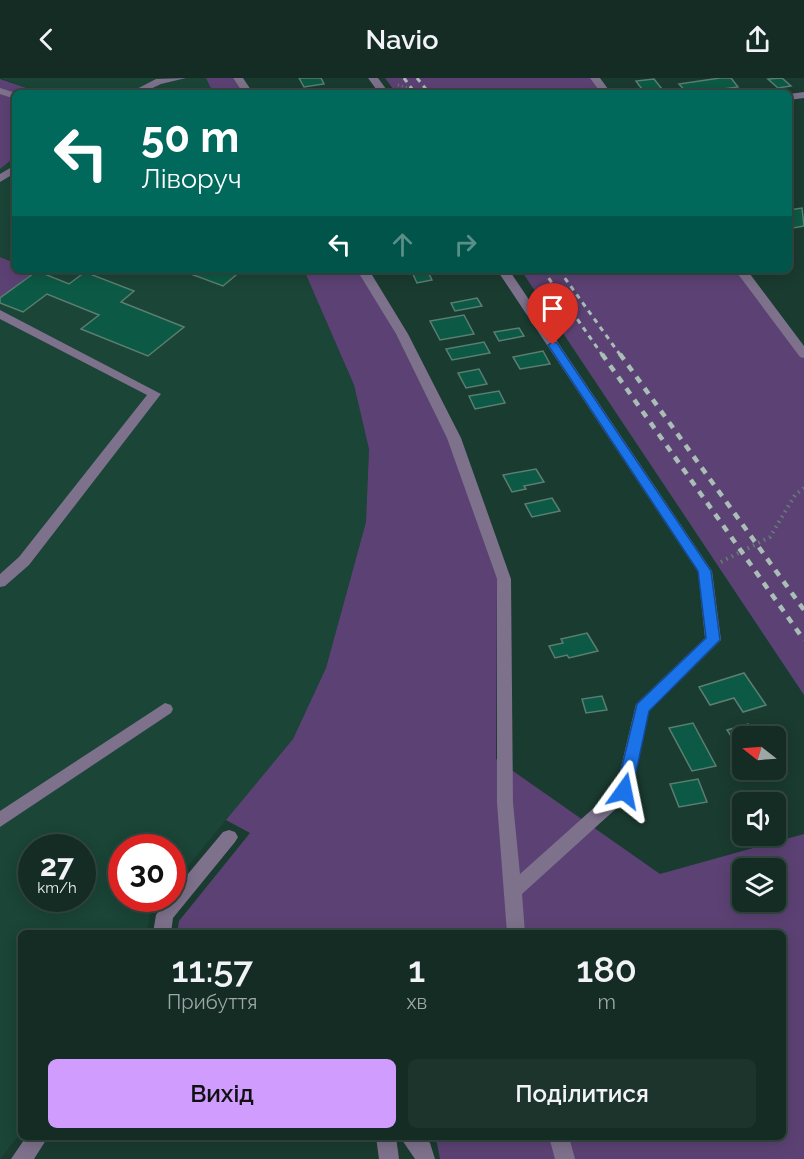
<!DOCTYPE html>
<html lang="uk">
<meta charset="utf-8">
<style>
body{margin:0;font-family:Raleway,sans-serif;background:#1d342c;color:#f1f3f6;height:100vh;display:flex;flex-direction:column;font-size:22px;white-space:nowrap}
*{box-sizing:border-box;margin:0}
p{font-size:20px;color:#9da7a6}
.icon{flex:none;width:33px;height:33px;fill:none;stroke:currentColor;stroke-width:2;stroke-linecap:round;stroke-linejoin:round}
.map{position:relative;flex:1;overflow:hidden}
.sheet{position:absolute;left:18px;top:852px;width:768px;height:210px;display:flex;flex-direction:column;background:#142c24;border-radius:9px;box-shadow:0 3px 15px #0003,0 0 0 2px #334841}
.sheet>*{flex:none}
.banner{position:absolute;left:12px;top:12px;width:780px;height:183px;border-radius:9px;box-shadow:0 3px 15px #0003,0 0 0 2px #334841;background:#00695c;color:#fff;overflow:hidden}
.needle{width:39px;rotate:287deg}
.tools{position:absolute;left:732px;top:648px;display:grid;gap:12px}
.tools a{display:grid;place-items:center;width:54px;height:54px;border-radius:9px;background:#142c24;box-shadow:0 3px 15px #0003,0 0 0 2px #334841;font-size:30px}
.speed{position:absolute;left:18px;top:756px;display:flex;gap:12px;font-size:30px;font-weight:700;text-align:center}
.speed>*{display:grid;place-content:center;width:78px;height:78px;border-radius:50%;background:#142c24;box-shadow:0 3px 15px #0003,0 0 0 2px #334841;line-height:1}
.speed small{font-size:15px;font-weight:400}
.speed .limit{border:9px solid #d22;background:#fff;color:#111}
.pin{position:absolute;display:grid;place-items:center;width:51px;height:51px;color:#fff;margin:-62px -26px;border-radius:50% 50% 50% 0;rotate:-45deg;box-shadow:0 0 6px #0007}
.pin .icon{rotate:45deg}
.me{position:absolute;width:66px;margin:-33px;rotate:12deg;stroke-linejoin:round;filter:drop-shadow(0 0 4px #0008)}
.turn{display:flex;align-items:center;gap:21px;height:126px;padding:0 30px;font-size:27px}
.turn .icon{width:78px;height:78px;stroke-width:2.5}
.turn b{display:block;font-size:42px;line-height:51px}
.lanes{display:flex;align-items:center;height:57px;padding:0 30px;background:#0003;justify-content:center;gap:30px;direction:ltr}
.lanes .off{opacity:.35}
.eta{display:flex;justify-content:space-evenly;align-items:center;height:102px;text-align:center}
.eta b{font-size:36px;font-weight:600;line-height:42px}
.primary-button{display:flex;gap:12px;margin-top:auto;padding:12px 30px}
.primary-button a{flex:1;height:69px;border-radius:9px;background:#d09dff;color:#111;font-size:24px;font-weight:600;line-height:69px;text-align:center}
.primary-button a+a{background:#1d342c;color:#f1f3f6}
header{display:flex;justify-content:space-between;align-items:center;height:78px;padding:0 30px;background:#142c24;font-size:27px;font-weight:600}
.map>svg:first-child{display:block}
.built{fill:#1a4537;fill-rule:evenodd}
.green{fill:#5c4274;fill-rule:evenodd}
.building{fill:#0c5a45;stroke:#5c7e71;stroke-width:1.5}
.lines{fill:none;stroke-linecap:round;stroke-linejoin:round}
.path-far1{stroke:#637f75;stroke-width:3;stroke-dasharray:1 3;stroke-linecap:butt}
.path{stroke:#637f75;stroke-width:4;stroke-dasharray:1.5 4.5;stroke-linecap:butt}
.minor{fill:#7e718c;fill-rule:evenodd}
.rail-far1{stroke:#a9beb6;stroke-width:3;stroke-dasharray:5 5;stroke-linecap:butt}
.rail{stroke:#a9beb6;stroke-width:4.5;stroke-dasharray:7 7;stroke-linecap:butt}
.route{fill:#1a73e8;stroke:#114b97;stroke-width:1.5}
</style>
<header><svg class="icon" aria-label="back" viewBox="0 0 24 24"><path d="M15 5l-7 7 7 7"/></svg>Navio<svg class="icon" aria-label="share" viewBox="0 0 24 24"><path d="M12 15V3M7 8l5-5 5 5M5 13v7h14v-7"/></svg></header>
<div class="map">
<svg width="804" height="1081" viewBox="0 0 804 1081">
<rect width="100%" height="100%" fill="#1a3b30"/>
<path class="built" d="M0,0H206L213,15H41Z
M15,79V185L0,179V91Z
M33,192H304L354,307L369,371L366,444L326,590L293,661L173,806L172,770H122V820L161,821L151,832L147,855H21V1055L0,1081V220L36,194ZM32,770H82V820H32Z"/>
<path class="green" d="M206,0H233L243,15H213Z
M385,0H595L606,15H396Z
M0,1L41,15H15V79L0,91Z
M0,179L15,185V192L37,193L0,220Z
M304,192H358L396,256L448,361L497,501L496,681L660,796L804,756V1081H440L437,1065L431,1059H783V855H177L179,843L250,755L226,742L293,661L326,590L366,444L369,371L354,307ZM742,790H776V824H742Z
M521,192H741L804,276V617Z"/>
<path class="building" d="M299,0H321L324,6L304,9Z
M720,0H731L738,9L715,12L717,15H687L679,6Z
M782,0L791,8L778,10L768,1Z
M654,1L662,11L644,14L636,3Z
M802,130L804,148L793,150L789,145V132Z
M180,192H242L223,208Z
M411,192H427L432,202L417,205Z
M37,193L69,206L85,194L134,213L121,224L184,249L148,278L81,251L99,237L47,216L23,234L0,225V220Z
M477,220L482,228L455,233L451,225Z
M464,237L474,256L440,262L430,243Z
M519,250L524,258L499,263L494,254Z
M484,264L490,275L452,282L446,271Z
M543,273L550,286L520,291L513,279Z
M479,291L487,306L466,310L458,295Z
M499,313L505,325L475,331L469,318Z
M536,391L544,404L524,408L526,411L512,414L503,397Z
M552,420L560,433L532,439L525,426Z
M587,555L598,573L569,580L567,577L555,580L549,568L563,565L561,561Z
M744,595L766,627L743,634L734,620L710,627L699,609Z
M602,618L607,632L586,635L582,621Z
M693,645L716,688L692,693L669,650Z
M748,646L756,658H742V675L727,652Z
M698,701L707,724L679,729L670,706Z"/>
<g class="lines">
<path class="path-far1" d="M398,7L426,15"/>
<path class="path" d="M721,484L770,459L795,417L804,410"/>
<path class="minor" d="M186,0L161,6L142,15H129L156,1Z
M233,0H243L253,15H243Z
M368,0H378L389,15H379Z
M590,0H600L611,15H601Z
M0,10L16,15L15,21L0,16Z
M804,14V20L789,22V16Z
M15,87V95L0,104V96Z
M357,192H369L408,256L461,360L511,501L513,725L520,796L616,710L636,626L705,560L698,494L497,192H509L712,493L721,562L649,633L630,718L522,816L525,855H507L497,725V501L447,360L396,256Z
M735,192H747L804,268V280L800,279Z
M0,232L161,316L29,487L5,508L0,509V496L19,479L147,317L0,241Z
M165,625L171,627L173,631L171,635L0,749V733Z
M229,752L235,754L238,759L235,764L173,840L171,855H153L156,837L168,820H172V815L223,754Z
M26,1059H48L34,1081H11Z
M376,1059H396L399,1081H379Z
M400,1059H424L430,1065L435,1081H415Z
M549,1059H569L575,1081H555Z"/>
<path class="rail-far1" d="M404,0L415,15
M417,0L429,15
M543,192L603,278
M559,192L621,278"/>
<path class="rail" d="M602,276L804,562
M620,276L804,532"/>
</g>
<path class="route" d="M553,264L557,265L711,493L720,562L649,633L632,713L624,720L616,713L637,626L706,560L698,493L548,267Z"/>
</svg>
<div class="tools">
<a><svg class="needle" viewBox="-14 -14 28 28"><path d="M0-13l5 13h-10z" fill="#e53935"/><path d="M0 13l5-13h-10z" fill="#9da7a6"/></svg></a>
<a><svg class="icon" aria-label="sound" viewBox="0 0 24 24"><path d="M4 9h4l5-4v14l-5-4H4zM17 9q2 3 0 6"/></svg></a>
<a><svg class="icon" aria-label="layers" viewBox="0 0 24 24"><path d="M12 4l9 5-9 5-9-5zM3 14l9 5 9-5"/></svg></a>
</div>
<div class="speed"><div>27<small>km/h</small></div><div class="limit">30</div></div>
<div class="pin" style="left:553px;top:267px;background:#d93025"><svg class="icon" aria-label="arrive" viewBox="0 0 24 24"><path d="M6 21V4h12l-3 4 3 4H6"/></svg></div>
<svg class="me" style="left:624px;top:713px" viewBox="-20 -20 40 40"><path d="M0-17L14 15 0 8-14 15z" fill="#1a73e8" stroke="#fff" stroke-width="4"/></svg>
<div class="banner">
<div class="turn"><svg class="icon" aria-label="left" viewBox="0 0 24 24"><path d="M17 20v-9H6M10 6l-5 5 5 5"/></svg><div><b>50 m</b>Ліворуч</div></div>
<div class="lanes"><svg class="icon" aria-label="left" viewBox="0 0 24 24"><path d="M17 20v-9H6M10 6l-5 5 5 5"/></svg><svg class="icon off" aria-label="ahead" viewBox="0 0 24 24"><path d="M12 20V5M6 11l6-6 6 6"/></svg><svg class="icon off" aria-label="right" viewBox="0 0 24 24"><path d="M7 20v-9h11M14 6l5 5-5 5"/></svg></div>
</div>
<section class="sheet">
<div class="eta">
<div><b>11:57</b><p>Прибуття</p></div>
<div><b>1</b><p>хв</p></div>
<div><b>180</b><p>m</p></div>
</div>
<div class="primary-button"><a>Вихід</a><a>Поділитися</a></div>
</section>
</div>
